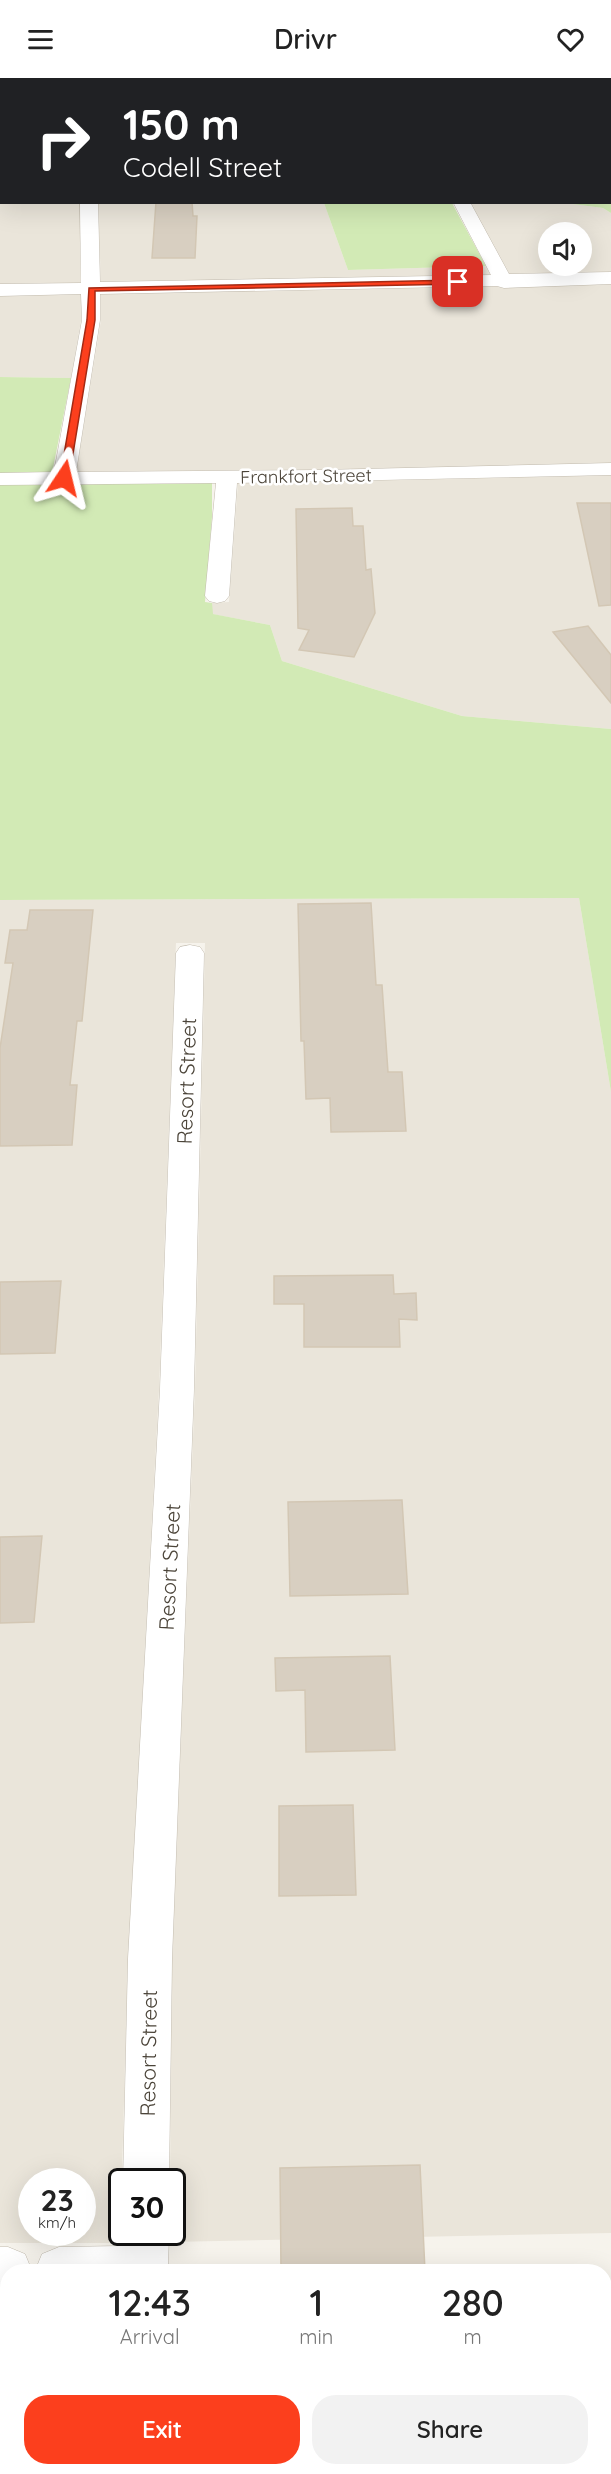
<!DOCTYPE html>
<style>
body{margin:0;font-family:Quicksand,sans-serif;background:#f2f2f2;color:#222;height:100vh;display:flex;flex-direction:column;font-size:22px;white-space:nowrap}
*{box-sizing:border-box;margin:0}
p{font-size:20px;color:#767676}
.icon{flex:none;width:33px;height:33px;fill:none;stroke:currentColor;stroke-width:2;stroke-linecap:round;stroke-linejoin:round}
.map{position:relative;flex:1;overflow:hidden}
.side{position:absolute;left:0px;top:2186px;width:612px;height:212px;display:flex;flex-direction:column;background:#fff;border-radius:24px 24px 0 0;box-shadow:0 6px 24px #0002}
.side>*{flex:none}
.hud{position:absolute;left:0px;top:0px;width:612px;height:126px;box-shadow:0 6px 24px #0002;background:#202124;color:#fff;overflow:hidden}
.fabs{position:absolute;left:538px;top:144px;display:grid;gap:12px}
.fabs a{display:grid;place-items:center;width:54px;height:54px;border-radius:50%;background:#fff;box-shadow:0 6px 24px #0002;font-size:30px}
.speed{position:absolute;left:18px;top:2090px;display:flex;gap:12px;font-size:30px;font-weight:700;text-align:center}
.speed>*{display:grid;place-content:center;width:78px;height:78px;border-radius:50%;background:#fff;box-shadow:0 6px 24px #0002;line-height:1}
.speed small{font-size:15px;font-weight:400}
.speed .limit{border:3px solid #111;border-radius:9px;background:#fff;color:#111}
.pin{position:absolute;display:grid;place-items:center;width:51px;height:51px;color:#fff;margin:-26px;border-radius:12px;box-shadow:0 3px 9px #0006}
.me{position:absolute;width:66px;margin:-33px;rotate:10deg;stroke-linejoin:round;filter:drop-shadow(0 0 4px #0008)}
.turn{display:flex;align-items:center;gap:21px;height:126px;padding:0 24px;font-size:27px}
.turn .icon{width:78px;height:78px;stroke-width:2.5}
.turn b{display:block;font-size:42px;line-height:51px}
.eta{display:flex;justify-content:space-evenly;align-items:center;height:102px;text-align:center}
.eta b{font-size:36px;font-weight:600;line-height:42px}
.button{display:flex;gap:12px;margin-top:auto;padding:12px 24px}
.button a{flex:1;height:69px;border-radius:24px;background:#fc3f1d;color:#fff;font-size:24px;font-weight:600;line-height:69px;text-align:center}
.button a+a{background:#f2f2f2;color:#222}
header{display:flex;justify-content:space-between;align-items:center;height:78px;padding:0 24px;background:#fff;font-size:27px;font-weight:600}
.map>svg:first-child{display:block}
.residential{fill:#eae5da;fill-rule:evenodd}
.green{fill:#d2eab5}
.building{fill:#d8cfc1;stroke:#d3c7b4;stroke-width:1.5}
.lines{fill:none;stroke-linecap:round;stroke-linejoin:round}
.street-casing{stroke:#c2bbae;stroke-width:1}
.street{fill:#fff;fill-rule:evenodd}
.route{fill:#fc3f1d;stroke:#a42913;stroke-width:1.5}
.labels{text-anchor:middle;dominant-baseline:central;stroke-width:5;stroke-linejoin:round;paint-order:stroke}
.far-street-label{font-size:18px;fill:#4b4439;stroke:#fff}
.street-label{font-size:21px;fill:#4b4439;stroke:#fff}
</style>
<header><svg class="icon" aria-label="menu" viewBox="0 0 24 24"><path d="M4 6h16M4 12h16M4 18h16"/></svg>Drivr<svg class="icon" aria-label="heart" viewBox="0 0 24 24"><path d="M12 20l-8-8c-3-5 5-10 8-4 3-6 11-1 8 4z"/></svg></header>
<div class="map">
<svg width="611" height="2396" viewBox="0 0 611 2396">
<rect width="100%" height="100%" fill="#f6f3ec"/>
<path class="residential" d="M0,71L2,124L80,125L81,207H0Z
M98,125H324L348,192L486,188L492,200L101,207Z
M470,125H565L603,130L611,135V196L511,199ZM549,154H582V188H549Z
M611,205V385L320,393L76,394L101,242V215Z
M0,216H82L81,243L71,300L0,299Z
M611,397V651L462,638L282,583L270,547L212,536V525L229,524L238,405Z
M579,820L611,1014V2155L169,2164V2154H172V2103H170L172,1881L195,1311L205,865H176L159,1312L128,1881L120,2165H0V822ZM32,2103H82V2154H32Z
M604,2212H611V2396H166V2390H604Z
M0,2222H8V2390H113V2396H0Z"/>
<path class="green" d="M90,0H611V135L603,130L565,125L610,124V2Z
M324,125H452L486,188L348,192Z
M0,299L71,300L52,395H0Z
M212,405V439L205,524L212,525L213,536L270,547L282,583L462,638L611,651V1014L579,820L0,822V407Z"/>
<path class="building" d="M156,124H192L193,138H197L195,180H152Z
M577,425H611V527L599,528Z
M352,430L353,448H363L366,492L371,491L375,535L354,579L299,572L309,552L298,550L296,431Z
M588,548L611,577V625L553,554Z
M371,825L376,907H382L388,994H402L406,1053L331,1054L330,1020L306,1021L304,963H301L298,826Z
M30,832H93L82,943H77L70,1007H77L72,1067L0,1068V970L13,885H5L10,852H27Z
M393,1197L394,1216L416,1215L417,1242L399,1241L400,1269H304V1226H274V1198Z
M61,1203L55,1275L0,1276V1204Z
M402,1422L408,1516L290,1518L288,1424Z
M42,1458L34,1544L0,1545V1459Z
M390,1578L395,1672L306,1674L305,1612L276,1613L275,1580Z
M353,1727L356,1817L279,1818V1728Z
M420,2087L425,2193H281L280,2090Z"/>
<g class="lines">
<g class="street-casing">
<path id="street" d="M74,0H90V2H74Z
M0,63H2V73H0Z
M80,124H98L100,204L491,197L453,124H470L509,196L611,194V206L504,210L497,208L100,216V242L76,394L321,392L611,385V397L237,405L229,518L225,523L217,525L209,523L205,518L216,405L0,407V395L54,394L82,242L81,216L0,218V206L81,205Z
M190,867L200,869L204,875L194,1311L172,1881L169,2103H123L128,1881L160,1311L176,875L180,869Z
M122,2154H169L168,2193H35L42,2176L59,2169L121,2168Z
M0,2169H8L25,2176L32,2193H8V2217H0Z
M115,2390H165V2396H115Z"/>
</g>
<use href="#street" class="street"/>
</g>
<path class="route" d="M458,202L462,204L460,206L95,213V242L69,400L64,403L60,400L87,242L89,210Z"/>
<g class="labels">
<g class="far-street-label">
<text transform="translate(306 398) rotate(-1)">Frankfort Street</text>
</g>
<g class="street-label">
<text transform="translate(186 1003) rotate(-88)">Resort Street</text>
<text transform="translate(169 1489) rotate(-87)">Resort Street</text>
<text transform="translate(148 1975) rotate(-89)">Resort Street</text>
</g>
</g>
</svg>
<div class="fabs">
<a><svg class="icon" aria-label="sound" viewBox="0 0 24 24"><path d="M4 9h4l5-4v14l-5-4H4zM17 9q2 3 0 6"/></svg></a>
</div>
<div class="speed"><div>23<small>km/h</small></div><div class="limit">30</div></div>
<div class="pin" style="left:458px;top:204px;background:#d93025"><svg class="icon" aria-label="arrive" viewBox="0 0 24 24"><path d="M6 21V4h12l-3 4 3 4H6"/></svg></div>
<svg class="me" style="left:64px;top:400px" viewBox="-20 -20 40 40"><path d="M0-17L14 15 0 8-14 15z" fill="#fc3f1d" stroke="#fff" stroke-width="4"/></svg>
<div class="hud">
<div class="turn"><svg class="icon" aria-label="right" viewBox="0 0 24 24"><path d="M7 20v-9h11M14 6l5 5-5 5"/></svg><div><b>150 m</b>Codell Street</div></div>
</div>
<section class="side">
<div class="eta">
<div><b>12:43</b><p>Arrival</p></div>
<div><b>1</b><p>min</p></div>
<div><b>280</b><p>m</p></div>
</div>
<div class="button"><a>Exit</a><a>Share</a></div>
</section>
</div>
